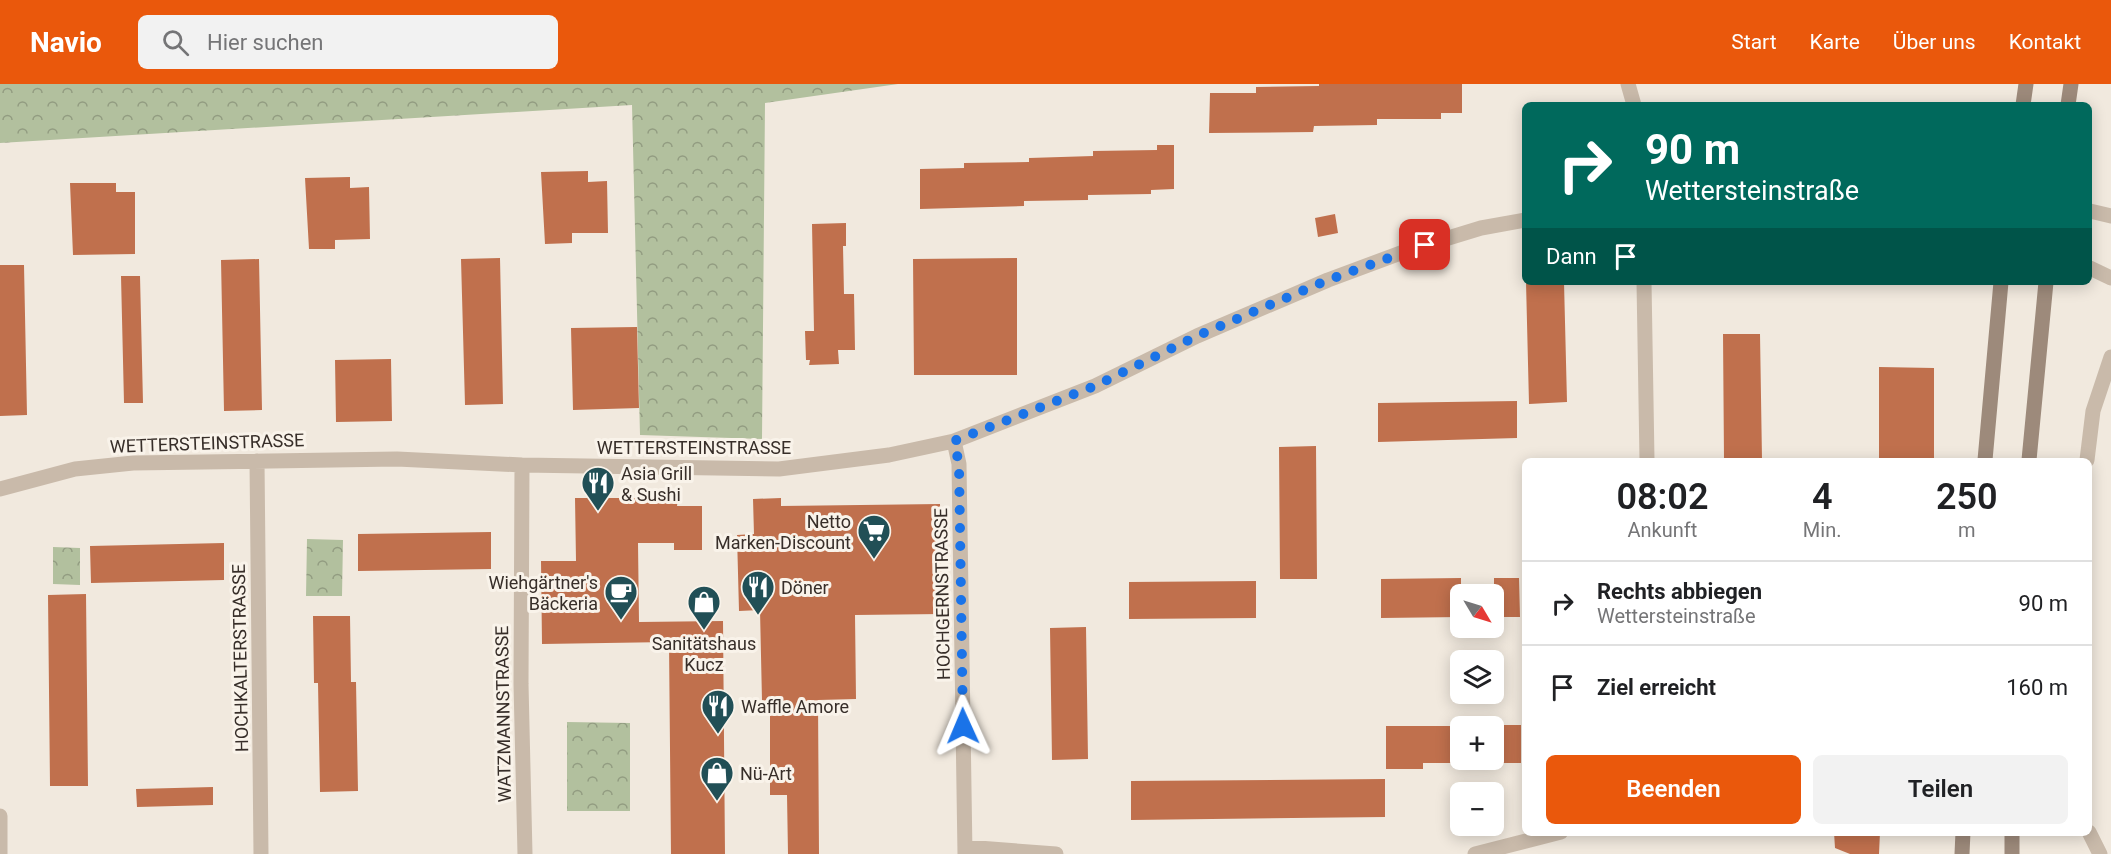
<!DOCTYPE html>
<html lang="de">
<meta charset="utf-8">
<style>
body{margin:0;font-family:Roboto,sans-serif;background:#f2f2f2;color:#202124;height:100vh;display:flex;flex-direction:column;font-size:22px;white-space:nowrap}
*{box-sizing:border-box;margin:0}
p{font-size:20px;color:#757577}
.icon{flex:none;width:33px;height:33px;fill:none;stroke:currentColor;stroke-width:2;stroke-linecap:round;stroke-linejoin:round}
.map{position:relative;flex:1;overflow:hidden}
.side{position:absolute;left:1522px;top:374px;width:570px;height:378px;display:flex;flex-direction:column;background:#fff;border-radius:9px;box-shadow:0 3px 15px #0003}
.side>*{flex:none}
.hud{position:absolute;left:1522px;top:18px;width:570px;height:183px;border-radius:9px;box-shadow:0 3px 15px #0003;background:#00695c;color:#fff;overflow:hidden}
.needle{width:39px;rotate:128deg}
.buttons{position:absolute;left:1450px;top:500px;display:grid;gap:12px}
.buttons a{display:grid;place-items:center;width:54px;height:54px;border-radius:9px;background:#fff;box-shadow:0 3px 15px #0003;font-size:30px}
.pin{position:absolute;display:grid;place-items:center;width:51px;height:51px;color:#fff;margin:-26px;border-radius:12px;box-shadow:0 3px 9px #0006}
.me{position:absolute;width:66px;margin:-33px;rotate:359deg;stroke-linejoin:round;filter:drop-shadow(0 0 4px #0008)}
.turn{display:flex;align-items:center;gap:21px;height:126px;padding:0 24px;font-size:27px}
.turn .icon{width:78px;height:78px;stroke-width:2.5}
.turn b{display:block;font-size:42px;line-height:51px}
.then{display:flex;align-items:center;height:57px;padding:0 24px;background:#0003;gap:12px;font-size:22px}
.eta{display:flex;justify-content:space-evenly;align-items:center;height:102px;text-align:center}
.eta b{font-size:36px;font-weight:600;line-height:42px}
.button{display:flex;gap:12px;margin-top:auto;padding:12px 24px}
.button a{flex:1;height:69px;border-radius:9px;background:#ea580c;color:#fff;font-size:24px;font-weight:600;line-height:69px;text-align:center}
.button a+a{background:#f2f2f2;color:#202124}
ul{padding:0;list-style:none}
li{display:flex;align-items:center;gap:18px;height:84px;padding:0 24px;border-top:2px solid #e0e0e0}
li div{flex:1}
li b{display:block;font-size:22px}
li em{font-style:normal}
header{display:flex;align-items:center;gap:36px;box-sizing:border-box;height:84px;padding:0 30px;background:#ea580c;color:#fff}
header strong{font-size:28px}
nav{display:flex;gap:33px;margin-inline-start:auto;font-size:21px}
.search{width:420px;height:54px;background:#f2f2f2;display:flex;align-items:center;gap:15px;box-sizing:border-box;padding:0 21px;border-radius:9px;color:#757577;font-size:22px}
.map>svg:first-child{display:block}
.forest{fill:url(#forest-crowns)}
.building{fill:#c0704d}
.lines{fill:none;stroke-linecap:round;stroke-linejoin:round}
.street{stroke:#c9baaa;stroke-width:15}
.secondary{stroke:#9d8a7b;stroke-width:15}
.route{stroke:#1a73e8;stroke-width:10;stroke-dasharray:0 18}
.labels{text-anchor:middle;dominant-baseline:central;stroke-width:6;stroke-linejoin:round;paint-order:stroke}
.street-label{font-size:18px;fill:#372e29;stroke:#f9f3ea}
.poi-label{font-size:18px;fill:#372e29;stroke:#f9f3ea;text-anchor:start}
</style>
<header>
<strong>Navio</strong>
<div class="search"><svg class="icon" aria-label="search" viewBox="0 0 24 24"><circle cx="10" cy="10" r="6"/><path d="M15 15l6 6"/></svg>Hier suchen</div>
<nav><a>Start</a><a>Karte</a><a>Über uns</a><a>Kontakt</a></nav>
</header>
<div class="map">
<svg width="2111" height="770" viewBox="0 0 2111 770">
<defs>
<pattern id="forest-crowns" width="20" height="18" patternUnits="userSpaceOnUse" patternTransform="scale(1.5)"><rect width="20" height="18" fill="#b2c09e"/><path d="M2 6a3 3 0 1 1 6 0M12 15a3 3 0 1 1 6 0" fill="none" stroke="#929c81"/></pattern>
</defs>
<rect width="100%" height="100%" fill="#f1e9de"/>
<path class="forest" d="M0,0H898L765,19L762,355L640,351L632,21L0,59Z
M307,455L343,456L342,512H306Z
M53,463L80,464V501L53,500Z
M567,638L630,639V727H567Z"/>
<path class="building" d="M1319,0H1462V29H1441V35H1377V41L1314,42L1313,48L1209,49L1210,9H1256V3L1319,2Z
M1157,61H1174V105L1151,106V110L1088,111V116L1024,117V122L920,125V85L964,84V79L1029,78V74L1093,72V67L1157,66Z
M588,87V98L607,97L608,149H572V159L545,160L541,88Z
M350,93V104L369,103L370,155L335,156V165H309L305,94Z
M70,99H116V108H135V170L73,171Z
M1335,130L1338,149L1318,153L1315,134Z
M846,139V162H843L844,210H854L855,266H838L839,280L809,281L810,276H806L805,247H814L812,140Z
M500,174L503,320L465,321L461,175Z
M1017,174V291H914L913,175Z
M259,175L262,326L224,327L221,176Z
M0,181H24L27,331L0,332Z
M121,192H140L143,319H124Z
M1526,198H1564L1567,318L1529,320Z
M637,243L639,324L573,326L571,244Z
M1723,250H1760L1762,376H1724Z
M391,275L392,337L336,338L335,276Z
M1879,283L1934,284V376H1879Z
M1517,317V354L1378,358V319Z
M1316,362L1317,495H1280L1279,363Z
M575,414H678L677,422H702V466H674V459H638L639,538L723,537L725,770H671L669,558L542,560L541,477H576Z
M781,414V422L940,420L942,530L855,531L856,615L818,616L819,770H788L787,711H770V616L762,617L760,526L739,527L737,451L754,450L753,415Z
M491,448V485L358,487V450Z
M224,459V496L91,499L90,462Z
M1461,494V533L1381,534V495Z
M1494,494H1519L1520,533H1494Z
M1256,497V534L1129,535V498Z
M86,510L88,702H50L48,511Z
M313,532H350L351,598H356L358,707L320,708L318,599H314Z
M1086,543L1088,675L1052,676L1050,544Z
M1494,641H1521V679H1494Z
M1386,642H1461V679H1423V685H1386Z
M1385,695V733L1131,736V697Z
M213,703V721L137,723L136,705Z
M1834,748H1880L1879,770H1850L1835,764Z"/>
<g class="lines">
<path class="street" d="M1628,0L1634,21
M2090,127L2111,132
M2090,184L2111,194
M1644,198L1647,376
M954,357L959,380L965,770
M2087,376L2093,327L2111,273
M257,377L261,770
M522,381L521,600L525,770
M0,405L75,385L133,379L397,375L522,381L779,385L889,371L954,357L1095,302L1197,252L1328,196L1406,167L1481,144L1526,136
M0,732V770
M2089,748L2100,770
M965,763L1056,770
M1475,770L1561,748"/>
<path class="secondary" d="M2023,21L2026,0
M2068,21L2071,0
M1985,376L2001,198
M2029,376L2046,198
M1962,770L1963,748
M2012,770V748"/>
</g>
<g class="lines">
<path class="route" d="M963,642L959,380L954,357L1095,302L1197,252L1328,196L1425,161"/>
</g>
<defs>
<g id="restaurant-pin" transform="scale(1.725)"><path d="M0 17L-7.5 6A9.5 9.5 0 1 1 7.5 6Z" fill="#214f56" stroke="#f9f3ea"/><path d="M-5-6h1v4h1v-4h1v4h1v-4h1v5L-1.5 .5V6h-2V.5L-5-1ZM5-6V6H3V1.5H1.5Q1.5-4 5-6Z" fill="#fff"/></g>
<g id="supermarket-pin" transform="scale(1.725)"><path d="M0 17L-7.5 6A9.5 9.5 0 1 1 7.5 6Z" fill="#214f56" stroke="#f9f3ea"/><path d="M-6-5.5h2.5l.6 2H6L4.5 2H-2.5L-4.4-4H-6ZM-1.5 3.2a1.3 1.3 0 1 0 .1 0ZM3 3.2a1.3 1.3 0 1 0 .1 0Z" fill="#fff"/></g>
<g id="cafe-pin" transform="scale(1.725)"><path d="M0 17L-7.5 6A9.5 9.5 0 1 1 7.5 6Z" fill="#214f56" stroke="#f9f3ea"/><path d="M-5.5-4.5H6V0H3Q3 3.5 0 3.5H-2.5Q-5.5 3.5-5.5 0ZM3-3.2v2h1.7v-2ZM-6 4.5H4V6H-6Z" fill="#fff"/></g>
<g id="shop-pin" transform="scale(1.725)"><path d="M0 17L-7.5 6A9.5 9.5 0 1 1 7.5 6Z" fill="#214f56" stroke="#f9f3ea"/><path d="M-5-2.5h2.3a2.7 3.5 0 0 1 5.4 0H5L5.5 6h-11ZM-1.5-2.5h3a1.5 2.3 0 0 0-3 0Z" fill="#fff"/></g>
</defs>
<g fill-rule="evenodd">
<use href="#restaurant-pin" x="598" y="399"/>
<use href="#supermarket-pin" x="874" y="447"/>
<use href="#restaurant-pin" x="758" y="503"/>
<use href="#cafe-pin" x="621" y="508"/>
<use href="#shop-pin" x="704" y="518"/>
<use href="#restaurant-pin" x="718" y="622"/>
<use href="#shop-pin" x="717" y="689"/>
</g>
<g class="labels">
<g class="street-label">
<text transform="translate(207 359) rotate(-2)">WETTERSTEINSTRASSE</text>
<text x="694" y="363">WETTERSTEINSTRASSE</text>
<text transform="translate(942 510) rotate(-91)">HOCHGERNSTRASSE</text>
<text transform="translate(240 574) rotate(-91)">HOCHKALTERSTRASSE</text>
<text transform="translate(503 630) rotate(-91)">WATZMANNSTRASSE</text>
</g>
<g class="poi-label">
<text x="621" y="389">Asia Grill<tspan x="621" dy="21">&amp; Sushi</tspan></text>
<text x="851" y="437" text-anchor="end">Netto<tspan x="851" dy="21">Marken-Discount</tspan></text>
<text x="598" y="498" text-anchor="end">Wiehgärtner's<tspan x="598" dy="21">Bäckeria</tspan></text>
<text x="781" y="503">Döner</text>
<text x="704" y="559" text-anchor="middle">Sanitätshaus<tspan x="704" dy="21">Kucz</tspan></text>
<text x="741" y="622">Waffle Amore</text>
<text x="740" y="689">Nü-Art</text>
</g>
</g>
</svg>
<div class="buttons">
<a><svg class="needle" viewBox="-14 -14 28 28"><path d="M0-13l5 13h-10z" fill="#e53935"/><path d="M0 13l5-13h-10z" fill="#757577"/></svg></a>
<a><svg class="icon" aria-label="layers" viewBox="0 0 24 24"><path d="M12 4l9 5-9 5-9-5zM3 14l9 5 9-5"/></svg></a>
<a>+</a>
<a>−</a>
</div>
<div class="pin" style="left:1425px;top:161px;background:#d93025"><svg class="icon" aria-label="arrive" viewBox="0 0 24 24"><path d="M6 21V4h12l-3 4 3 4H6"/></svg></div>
<svg class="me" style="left:963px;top:642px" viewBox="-20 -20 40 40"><path d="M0-17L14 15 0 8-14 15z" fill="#1a73e8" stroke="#fff" stroke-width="4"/></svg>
<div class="hud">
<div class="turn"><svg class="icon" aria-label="right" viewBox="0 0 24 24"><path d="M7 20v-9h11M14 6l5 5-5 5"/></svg><div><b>90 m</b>Wettersteinstraße</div></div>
<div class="then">Dann<svg class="icon" aria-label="arrive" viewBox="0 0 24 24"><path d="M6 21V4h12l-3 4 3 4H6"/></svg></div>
</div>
<section class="side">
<div class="eta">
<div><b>08:02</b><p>Ankunft</p></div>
<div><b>4</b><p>Min.</p></div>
<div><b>250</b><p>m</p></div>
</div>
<ul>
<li><svg class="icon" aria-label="right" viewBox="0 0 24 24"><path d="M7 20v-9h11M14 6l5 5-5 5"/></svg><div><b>Rechts abbiegen</b><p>Wettersteinstraße</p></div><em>90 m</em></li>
<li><svg class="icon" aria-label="arrive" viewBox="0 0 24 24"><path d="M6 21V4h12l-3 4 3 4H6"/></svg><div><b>Ziel erreicht</b></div><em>160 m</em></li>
</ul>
<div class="button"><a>Beenden</a><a>Teilen</a></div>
</section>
</div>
